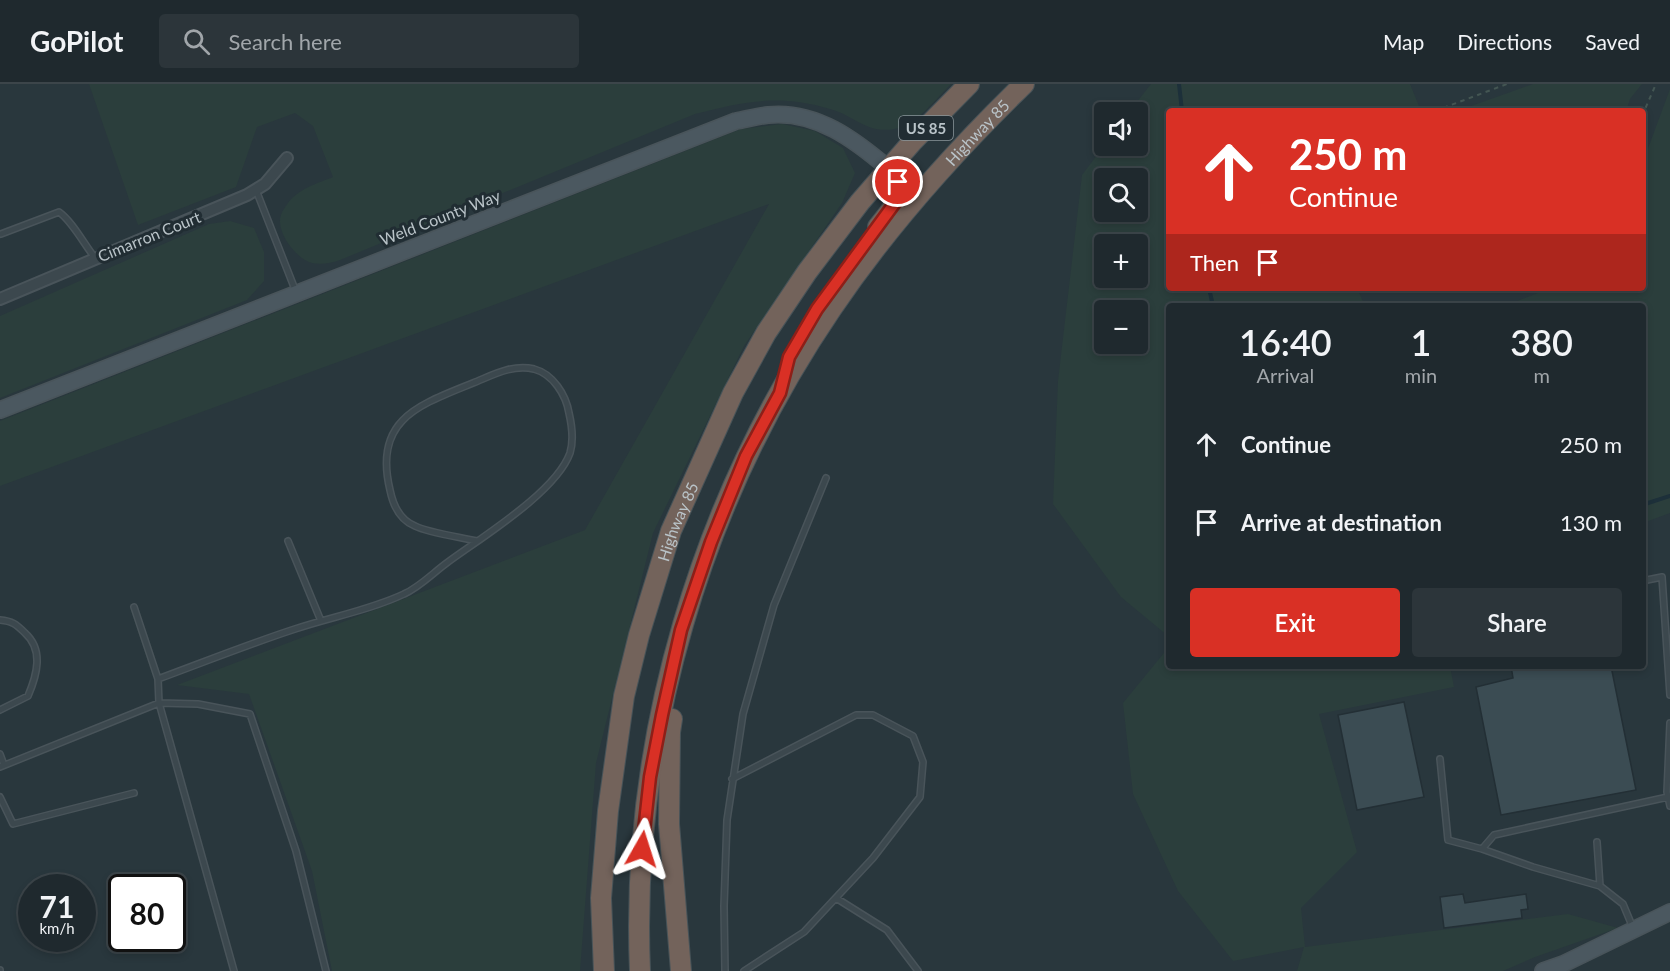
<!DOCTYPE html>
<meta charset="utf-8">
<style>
body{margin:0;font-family:Lato,sans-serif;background:#2c353a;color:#f1f3f6;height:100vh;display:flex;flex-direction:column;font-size:22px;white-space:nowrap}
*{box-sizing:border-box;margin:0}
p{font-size:20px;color:#a1a6aa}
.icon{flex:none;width:33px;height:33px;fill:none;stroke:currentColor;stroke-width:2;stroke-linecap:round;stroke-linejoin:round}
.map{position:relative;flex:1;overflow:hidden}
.sheet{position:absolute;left:1166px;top:219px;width:480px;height:366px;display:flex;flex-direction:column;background:#1f292e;border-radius:6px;box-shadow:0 3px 9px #0003,0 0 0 2px #3c454a}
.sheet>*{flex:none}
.hud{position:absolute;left:1166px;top:24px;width:480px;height:183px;border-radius:6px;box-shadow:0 3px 9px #0003,0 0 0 2px #3c454a;background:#d93025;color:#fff;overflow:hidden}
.tools{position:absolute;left:1094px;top:18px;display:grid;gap:12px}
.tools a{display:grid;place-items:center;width:54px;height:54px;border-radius:6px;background:#1f292e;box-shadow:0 3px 9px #0003,0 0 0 2px #3c454a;font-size:30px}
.speed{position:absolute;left:18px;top:790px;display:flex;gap:12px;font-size:30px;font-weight:700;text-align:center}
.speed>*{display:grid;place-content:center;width:78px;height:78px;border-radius:50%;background:#1f292e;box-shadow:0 3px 9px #0003,0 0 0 2px #3c454a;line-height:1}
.speed small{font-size:15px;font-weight:400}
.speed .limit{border:3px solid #111;border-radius:9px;background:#fff;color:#111}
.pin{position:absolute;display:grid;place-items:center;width:51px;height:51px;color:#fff;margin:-26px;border:3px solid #fff;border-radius:50%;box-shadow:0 2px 6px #0007}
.me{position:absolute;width:66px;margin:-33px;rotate:6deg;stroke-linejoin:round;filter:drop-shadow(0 0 4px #0008)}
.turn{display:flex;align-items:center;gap:21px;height:126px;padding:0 24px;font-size:27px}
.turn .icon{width:78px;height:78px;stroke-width:2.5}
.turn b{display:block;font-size:42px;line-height:51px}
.then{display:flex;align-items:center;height:57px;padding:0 24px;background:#0003;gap:12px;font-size:22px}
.eta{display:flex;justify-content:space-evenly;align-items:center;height:102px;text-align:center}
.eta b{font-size:36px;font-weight:600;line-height:42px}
.cta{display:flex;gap:12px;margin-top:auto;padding:12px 24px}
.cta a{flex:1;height:69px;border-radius:6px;background:#d93025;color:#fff;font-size:24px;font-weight:600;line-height:69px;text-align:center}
.cta a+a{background:#2c353a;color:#f1f3f6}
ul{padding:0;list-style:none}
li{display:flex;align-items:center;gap:18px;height:78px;padding:0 24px}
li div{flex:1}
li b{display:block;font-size:22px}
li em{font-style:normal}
header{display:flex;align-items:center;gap:36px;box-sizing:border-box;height:84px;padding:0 30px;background:#1f292e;border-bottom:2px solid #3c454a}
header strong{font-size:28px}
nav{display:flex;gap:33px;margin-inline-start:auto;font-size:21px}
.search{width:420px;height:54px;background:#2c353a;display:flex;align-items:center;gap:15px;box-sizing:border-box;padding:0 21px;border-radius:6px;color:#a1a6aa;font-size:22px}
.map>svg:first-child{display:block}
.green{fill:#2b3e3c;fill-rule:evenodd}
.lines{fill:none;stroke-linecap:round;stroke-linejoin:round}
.stream{stroke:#1d303a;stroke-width:4}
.building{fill:#3b4c53;stroke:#232f35;stroke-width:1.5}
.lane-casing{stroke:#49545a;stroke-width:8}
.street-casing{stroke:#49545a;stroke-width:14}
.secondary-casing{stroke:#49545a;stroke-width:18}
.highway-casing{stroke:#475358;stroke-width:22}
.path{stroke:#445653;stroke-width:2;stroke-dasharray:4.5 4.5;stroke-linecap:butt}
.lane{stroke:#3c484e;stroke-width:5}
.street{stroke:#3c484e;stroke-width:10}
.secondary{stroke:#4b5860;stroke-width:15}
.highway{stroke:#73635b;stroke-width:20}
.route-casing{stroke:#8d1f18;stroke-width:15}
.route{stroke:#d93025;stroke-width:10}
.labels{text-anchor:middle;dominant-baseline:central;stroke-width:6;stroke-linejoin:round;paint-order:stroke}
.shield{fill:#212d33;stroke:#8b969b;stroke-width:1.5}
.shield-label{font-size:15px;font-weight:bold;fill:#b9c3c8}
.street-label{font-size:16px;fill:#b9c3c8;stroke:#212d33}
</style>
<header>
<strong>GoPilot</strong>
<div class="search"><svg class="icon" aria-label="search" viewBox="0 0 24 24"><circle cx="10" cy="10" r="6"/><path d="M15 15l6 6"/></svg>Search here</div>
<nav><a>Map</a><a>Directions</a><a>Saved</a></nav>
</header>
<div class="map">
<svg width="1670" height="887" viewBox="0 0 1670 887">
<rect width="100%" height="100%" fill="#29373d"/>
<path class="green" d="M89,0H951C938,13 916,40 899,44C868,52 856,32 830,25C779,10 745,17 695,30L340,176C332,179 321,181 312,179C296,175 275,147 281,131C282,127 286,122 288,119C298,105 318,99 333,93L313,42L295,29L257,43L236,103L138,141Z
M1151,0H1410L1421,27H1168V204H1357L1365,222H1168V552L1121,513L1053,420L1058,297L1082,91L1104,62H1137V28H1129ZM1104,94H1137V128H1104ZM1104,160H1137V194H1104ZM1104,226H1137V260H1104Z
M1533,0H1642L1630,15L1626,27H1457Z
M1670,5V429L1643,439L1642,222H1505L1550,204H1642L1643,167L1648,164L1643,142V78Z
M782,40L815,47L843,64L855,89L842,119L744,262L653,449L596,679L580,887H332L312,787L249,610L177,601L585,446L769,120L0,402V337L741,45Z
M230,137L254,144L264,168V197L247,216L0,314V232L209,140Z
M1168,564V582H1450L1454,603L1319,630L1357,768L1301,824L1305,863L1568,830L1618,844L1535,873L1503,887H1297L1304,863L1233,877L1178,807L1133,710L1123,619Z"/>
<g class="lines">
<path class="stream" d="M1179,0L1182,27
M1209,204L1213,222
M1642,421L1670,412"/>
</g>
<path class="building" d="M1511,582H1611L1636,706L1501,731L1476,603L1513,594Z
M1404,618L1424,713L1357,726L1338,631Z
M1463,810L1465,819L1526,810L1528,825L1521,826L1522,834L1444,844L1440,813Z"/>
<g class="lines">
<g class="lane-casing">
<path id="lane" d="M256,106L296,208
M1,150L59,128C72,137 84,160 95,174
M288,457L321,537
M1642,497L1662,493L1670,611
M134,523L158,595
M0,536C12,537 16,540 25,549C44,566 37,591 28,612L0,626
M1670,639L1667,708L1670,722
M0,670L4,681
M1440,675L1448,756L1482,765
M0,683L159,619L198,620L250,630L296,767L326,887
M732,695L856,631H873L913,652L923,678L920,713L873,774L804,848L744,887
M0,713L13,740L134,709
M1597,758L1600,802
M836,814L887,846L918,887
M1633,844L1623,820L1600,802L1533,783L1482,765L1494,751L1668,713
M0,886V887
M234,887L159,619L158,595C204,578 249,560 295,545C331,533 370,526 404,510C420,503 434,488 448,478C482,453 556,408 570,369C574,356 572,342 569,329C566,311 553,290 534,285C512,280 493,291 473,299C419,321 373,335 390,406C393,421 400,436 415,442C429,449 460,453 477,457
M725,887L724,822L727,736L743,630L774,521L826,394"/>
</g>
<g class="street-casing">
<path id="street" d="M0,215L247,111L265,100L287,74"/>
</g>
<g class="secondary-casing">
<path id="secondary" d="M0,326L736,37C747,35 758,32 768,31C816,26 855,56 889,85
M1543,887L1563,880L1670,828"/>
</g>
<g class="highway-casing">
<g id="highway">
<path d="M878,143C896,120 907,112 889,85"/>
<path d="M672,635L670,648L669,740L681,887"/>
<path id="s1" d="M604,887L601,814L608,727L624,612L639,551L671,447L733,309L766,249L807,188L860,118L913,57L969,0"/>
<path id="s2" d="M640,887C630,654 701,416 832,224C887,143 954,68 1024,0"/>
</g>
</g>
<path class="path" d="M1435,27L1507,0
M1642,32L1656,0"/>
<use href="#lane" class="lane"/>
<use href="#street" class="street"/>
<use href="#secondary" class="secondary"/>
<use href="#highway" class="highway"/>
</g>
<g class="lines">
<g class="route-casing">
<path id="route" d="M642,765L650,693L662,631L681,546L711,458L746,372L780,309L789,273L817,225L897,116L898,98"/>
</g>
<use href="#route" class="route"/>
</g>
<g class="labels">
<rect class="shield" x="899" y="32" width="54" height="24" rx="4.5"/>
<g class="shield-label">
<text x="926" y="44">US 85</text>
</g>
<g class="street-label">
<text stroke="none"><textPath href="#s2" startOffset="930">Highway 85</textPath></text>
<text transform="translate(440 133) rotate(-21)">Weld County Way</text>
<text transform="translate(149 152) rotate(-22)">Cimarron Court</text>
<text stroke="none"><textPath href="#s1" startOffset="459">Highway 85</textPath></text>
</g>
</g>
</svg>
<div class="tools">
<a><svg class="icon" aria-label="sound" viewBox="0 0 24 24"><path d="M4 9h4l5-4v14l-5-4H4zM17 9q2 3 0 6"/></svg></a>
<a><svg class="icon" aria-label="search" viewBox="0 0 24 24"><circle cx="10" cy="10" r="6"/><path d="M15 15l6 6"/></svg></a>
<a>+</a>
<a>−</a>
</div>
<div class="speed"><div>71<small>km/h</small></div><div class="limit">80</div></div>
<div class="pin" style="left:898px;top:98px;background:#d93025"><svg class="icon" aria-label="arrive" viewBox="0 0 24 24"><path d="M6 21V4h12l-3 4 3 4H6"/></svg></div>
<svg class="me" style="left:642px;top:765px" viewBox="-20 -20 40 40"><path d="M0-17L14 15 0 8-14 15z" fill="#d93025" stroke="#fff" stroke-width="4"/></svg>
<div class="hud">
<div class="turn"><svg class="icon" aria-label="ahead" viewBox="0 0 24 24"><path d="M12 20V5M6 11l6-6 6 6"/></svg><div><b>250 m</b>Continue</div></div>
<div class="then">Then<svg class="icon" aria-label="arrive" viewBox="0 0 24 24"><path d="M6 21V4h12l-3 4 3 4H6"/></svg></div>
</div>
<section class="sheet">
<div class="eta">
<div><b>16:40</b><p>Arrival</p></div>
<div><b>1</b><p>min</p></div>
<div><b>380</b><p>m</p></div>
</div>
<ul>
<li><svg class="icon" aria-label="ahead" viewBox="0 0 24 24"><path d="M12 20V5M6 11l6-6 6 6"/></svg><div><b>Continue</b></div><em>250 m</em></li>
<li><svg class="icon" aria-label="arrive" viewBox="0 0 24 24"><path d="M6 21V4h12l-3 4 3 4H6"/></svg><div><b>Arrive at destination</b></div><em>130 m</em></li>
</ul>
<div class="cta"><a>Exit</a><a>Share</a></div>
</section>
</div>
